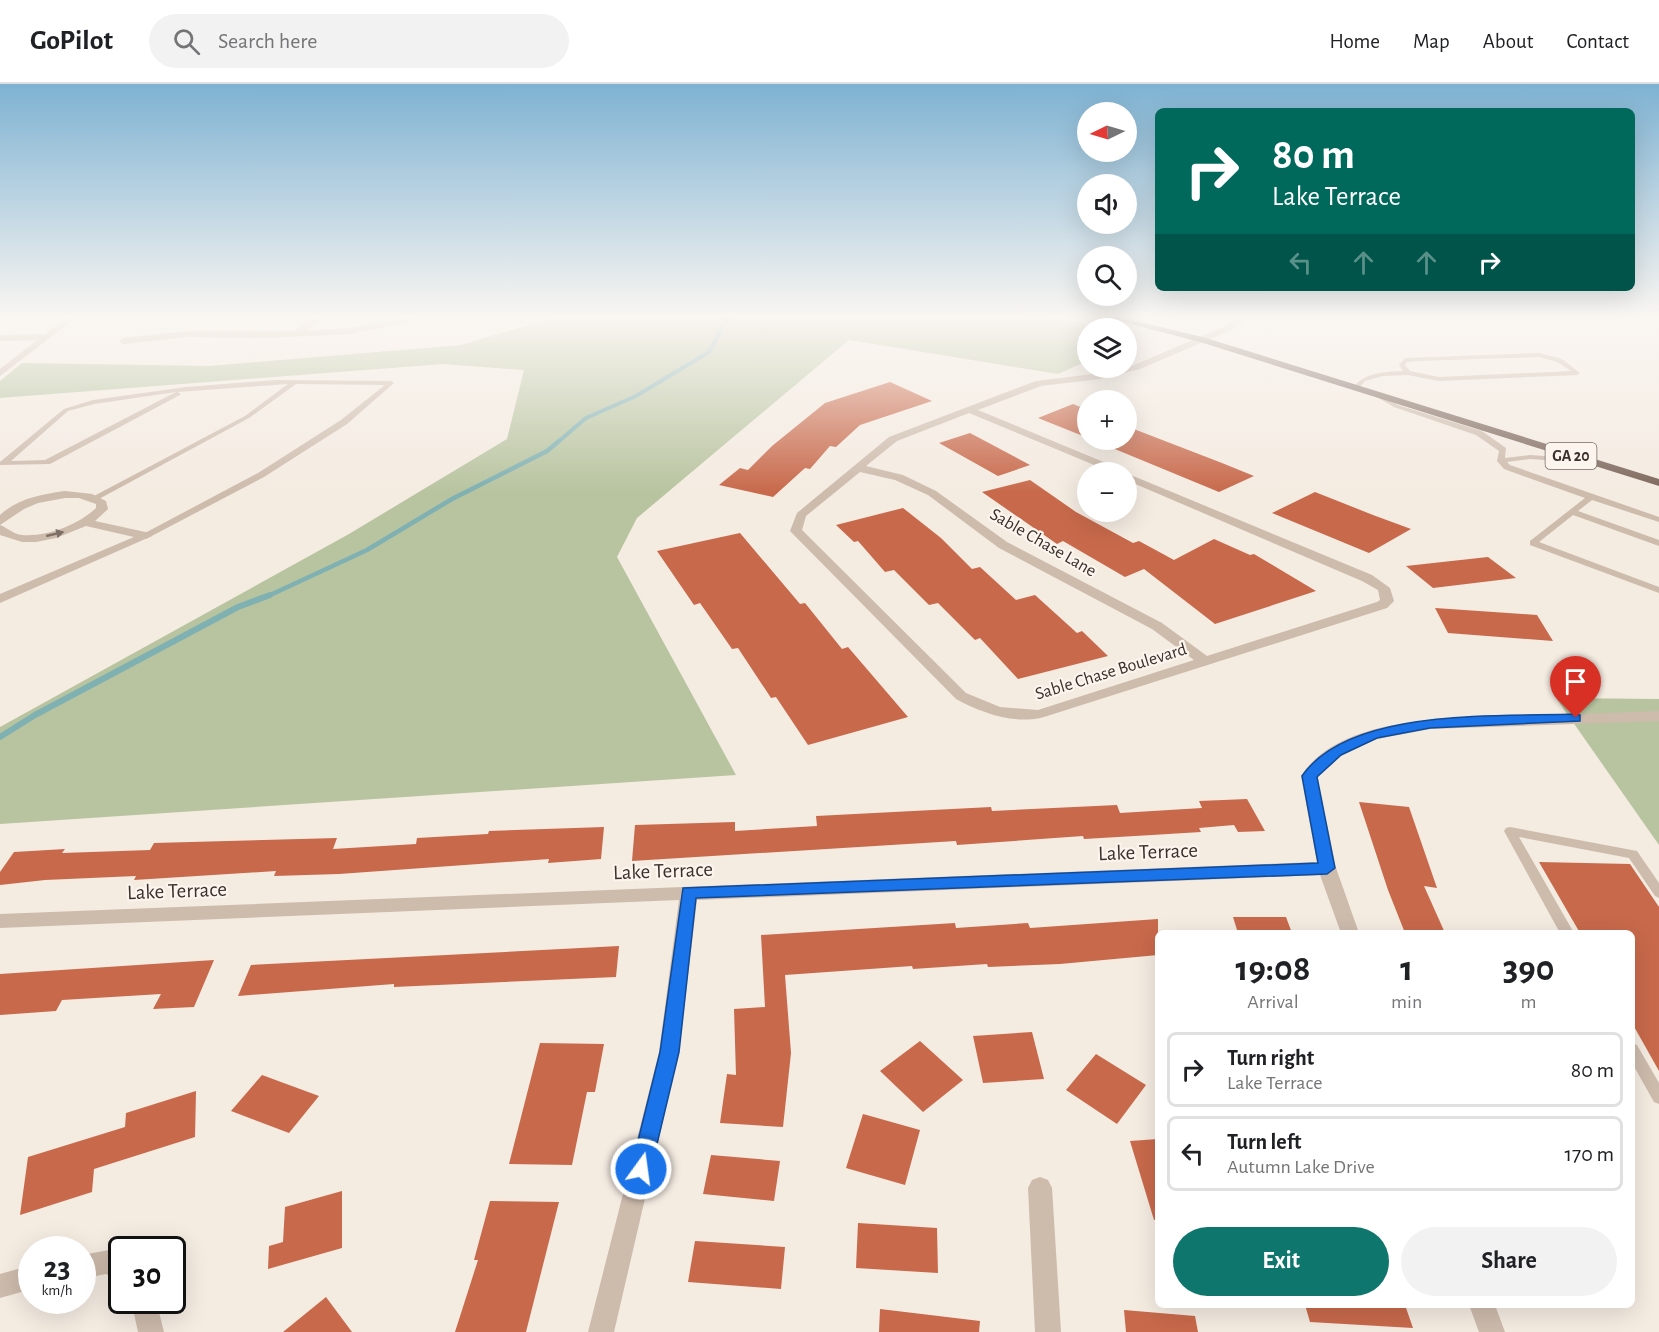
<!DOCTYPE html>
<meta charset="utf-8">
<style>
body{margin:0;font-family:"Alegreya Sans",sans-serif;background:#f2f2f2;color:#202124;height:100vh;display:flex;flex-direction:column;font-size:22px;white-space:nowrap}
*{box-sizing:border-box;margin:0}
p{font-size:20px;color:#757577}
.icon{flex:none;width:33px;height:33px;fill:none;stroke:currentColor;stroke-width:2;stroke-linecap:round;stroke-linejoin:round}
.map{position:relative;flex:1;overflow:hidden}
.panel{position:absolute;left:1155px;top:846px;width:480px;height:378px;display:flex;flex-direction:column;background:#fff;border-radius:9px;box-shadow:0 6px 24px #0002}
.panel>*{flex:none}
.top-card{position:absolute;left:1155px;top:24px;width:480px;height:183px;border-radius:9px;box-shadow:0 6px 24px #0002;background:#00695c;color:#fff;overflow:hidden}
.needle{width:39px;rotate:265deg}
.tools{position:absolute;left:1077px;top:18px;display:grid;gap:12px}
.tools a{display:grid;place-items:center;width:60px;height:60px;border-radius:50%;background:#fff;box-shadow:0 6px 24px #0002;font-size:30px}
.speed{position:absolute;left:18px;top:1152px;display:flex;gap:12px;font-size:30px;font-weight:700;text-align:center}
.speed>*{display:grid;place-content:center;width:78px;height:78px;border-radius:50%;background:#fff;box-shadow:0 6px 24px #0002;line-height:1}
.speed small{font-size:15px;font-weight:400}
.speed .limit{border:3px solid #111;border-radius:9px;background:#fff;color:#111}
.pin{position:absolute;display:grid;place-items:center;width:51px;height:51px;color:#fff;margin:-62px -26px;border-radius:50% 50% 50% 0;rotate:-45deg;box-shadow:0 0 6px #0007}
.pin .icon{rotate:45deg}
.me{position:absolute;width:66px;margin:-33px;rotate:14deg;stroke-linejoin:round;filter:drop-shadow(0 0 4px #0008)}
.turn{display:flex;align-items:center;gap:21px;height:126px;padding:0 18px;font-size:27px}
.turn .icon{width:78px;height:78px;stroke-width:2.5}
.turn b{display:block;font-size:42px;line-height:51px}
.lanes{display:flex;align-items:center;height:57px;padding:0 18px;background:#0003;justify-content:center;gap:30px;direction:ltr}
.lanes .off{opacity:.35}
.eta{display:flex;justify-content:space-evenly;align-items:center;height:102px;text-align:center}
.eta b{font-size:36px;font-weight:600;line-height:42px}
.action{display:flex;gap:12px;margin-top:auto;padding:12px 18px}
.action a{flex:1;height:69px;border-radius:36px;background:#0f766e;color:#fff;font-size:24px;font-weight:600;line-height:69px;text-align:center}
.action a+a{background:#f2f2f2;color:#202124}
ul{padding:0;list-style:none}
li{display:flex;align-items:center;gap:18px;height:75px;margin:0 12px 9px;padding:0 6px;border:3px solid #e0e0e0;border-radius:9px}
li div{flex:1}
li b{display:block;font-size:22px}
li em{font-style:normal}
header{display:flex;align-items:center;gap:36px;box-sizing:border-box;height:84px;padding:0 30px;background:#fff;border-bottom:2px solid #e0e0e0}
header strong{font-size:28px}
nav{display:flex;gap:33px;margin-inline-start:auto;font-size:21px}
.search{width:420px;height:54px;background:#f2f2f2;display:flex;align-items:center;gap:15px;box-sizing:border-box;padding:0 21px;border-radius:33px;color:#757577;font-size:22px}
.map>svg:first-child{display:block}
.green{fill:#b8c4a0}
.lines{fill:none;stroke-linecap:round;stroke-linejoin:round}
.stream-far2{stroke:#7fb0b2;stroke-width:4}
.stream-far1{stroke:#7fb0b2;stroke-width:4.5}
.stream{stroke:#7fb0b2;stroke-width:6}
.building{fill:#c8694b}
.service{fill:#cdbbac;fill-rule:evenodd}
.minor{fill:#cdbbac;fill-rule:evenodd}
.tertiary{fill:#cdbbac;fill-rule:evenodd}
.primary{fill:#7d675c;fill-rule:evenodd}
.oneway{fill:#7d6f65}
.route{fill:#1a73e8;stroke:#114b97;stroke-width:1.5}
.labels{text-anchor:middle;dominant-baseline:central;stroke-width:4.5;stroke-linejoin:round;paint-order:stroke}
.shield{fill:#fbf5ee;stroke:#756b66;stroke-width:1.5}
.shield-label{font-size:16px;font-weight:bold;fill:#3b302b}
.street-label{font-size:18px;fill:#3b302b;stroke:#fbf5ee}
.near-street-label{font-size:21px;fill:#3b302b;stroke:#fbf5ee}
</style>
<header>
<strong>GoPilot</strong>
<div class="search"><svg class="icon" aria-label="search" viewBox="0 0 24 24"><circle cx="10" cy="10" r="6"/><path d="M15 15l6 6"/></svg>Search here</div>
<nav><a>Home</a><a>Map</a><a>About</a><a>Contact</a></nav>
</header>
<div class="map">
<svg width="1659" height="1248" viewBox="0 0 1659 1248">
<rect width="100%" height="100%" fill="#f4ebe1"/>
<path class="green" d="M556,233H1054L1106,244H1088L1087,277L1058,290L849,256L637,434L617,473L736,691L0,740V643L349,450L507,355L524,286L443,280L0,314V297L22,279L209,282L461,261Z
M1556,614L1659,615V761Z"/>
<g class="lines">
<path class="stream-far2" d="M558,358L586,334L636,312L709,268L728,233"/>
<path class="stream-far1" d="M266,513L367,466L452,415L547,367L559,357"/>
<path class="stream" d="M0,653L35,631L238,523L270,511"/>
</g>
<path class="building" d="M890,298L932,317L860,341L836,363L830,362L810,385L805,384L773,413L719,401L740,384L748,386L772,362L825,319Z
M1073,320L1088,326V354L1038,334Z
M1126,342L1222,379L1254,392L1219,408L1093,356H1126Z
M970,349L1030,381L998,392L939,359Z
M1030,396L1076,428L1133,459L1139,457L1174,476L1214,455L1250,471L1254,470L1316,507L1215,540L1144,485L1125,493L1063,457L1057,460L982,408Z
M1315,408L1373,431L1411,445L1369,469L1272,429Z
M903,424L941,454L972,485L980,483L1016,516L1035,511L1077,549L1082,547L1108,572L1018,595L980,554L975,556L938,519L929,521L894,486L885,488L858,457L854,458L836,441Z
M740,449L800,520L805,519L842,565L848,563L908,633L808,661L776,613L771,614L738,564L732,565L700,519L694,521L657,467Z
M1488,473L1516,494L1433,504L1406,482Z
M1435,524L1537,531L1553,557L1448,549Z
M1247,715L1265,747L1238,748L1234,741L1199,744L1201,748L1152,751L1084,755L1083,752L957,761L956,757L632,777L635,741L735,738V747L817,742L816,732L991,723L992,727L1117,721L1120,729L1202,724L1199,717Z
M1359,718L1409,723L1437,804L1424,802L1445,849H1405L1388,806Z
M604,743L601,775L548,779L549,775L339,790L274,792L276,787L134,796L136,792L45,796L0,801V788L14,768L65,765L62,769L150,766L154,759L337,754L333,765L416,760L417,754L488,750L489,747Z
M1539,778L1630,780L1659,823V987L1632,939V849H1580Z
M1233,833H1286L1292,849H1238Z
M1158,835V871L1060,880L988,883L987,880L913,885L912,882L785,891L791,969L783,1043L720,1039L727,990L736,991L734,925L765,923L761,851L955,839L956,844L1028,839L1030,844Z
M619,862L616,893L394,903V900L238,912L251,881Z
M214,876L194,923L153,925L161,910L62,916L56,927L0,931V890Z
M1032,948L1044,995L983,999L973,952Z
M920,957L963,996L923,1028L880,987Z
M540,959L604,960L595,1008H587L572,1081L509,1080Z
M1096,970L1146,1001L1117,1040L1066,1006Z
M262,991L319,1012L289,1049L231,1027Z
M196,1007L195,1053L94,1085L92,1108L20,1131L28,1073L125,1043L126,1029Z
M863,1030L920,1046L905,1101L846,1084Z
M1158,1055V1135L1154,1136L1130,1057Z
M711,1071L780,1077L774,1117L703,1110Z
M342,1107V1164L268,1185L269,1162L283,1158L285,1123Z
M490,1117L559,1118L526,1248H455L478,1176H474Z
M858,1139L937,1144L938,1189L856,1184Z
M695,1157L785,1163L781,1205L688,1198Z
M326,1213L352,1248H283Z
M1305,1221H1405L1413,1244L1310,1238Z
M880,1225L980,1237L979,1248H879Z
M1124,1226L1195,1232L1198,1248H1126Z"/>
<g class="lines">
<path class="service" d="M1539,269L1562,275L1580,289L1577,291L1439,297L1408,291L1383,292L1365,297L1358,305L1353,304C1365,288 1384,288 1403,287L1399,281L1405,274ZM1539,273L1557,278L1571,287L1439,293L1410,287L1405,281L1407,278L1417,277Z
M275,296L391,297L394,299L347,340L264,393L146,455L143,454V450L258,389L341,336L385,301L296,300L249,334L97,416H94V412L245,332L288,300L178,308L181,310L180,311L50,380L0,381V378L64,325L93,316L186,303ZM176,308L45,376L11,377L68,327L94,320Z
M1373,309H1377L1398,321L1482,347L1506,364L1505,374L1530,371L1590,375V379H1587L1530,375L1507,378L1510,381L1659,433V438L1592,416L1578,427L1659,456V462L1573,431L1539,458L1659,503V509L1530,461V457L1585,414L1504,385L1497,377L1499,367L1476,351L1394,323L1373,311Z
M1510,743L1637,767L1659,799V814L1655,812L1629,774L1519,753L1574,849H1560L1504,747L1506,744Z
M1632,959L1637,961L1659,999V1020L1654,1018L1632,979Z"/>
<path class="minor" d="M314,233H325L305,247L350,244L413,233H433L350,250L265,254L188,253L123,260L119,257L123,254L188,247H295L302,239Z
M1239,233H1249L1229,247L1140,285L1100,295L1041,302L978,326L1123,386L1124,388H1111L969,329L897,357L866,382L903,391L936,407L1007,458L1162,539L1207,572L1377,518L1380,516L1378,506L1362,497L1126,396V389L1372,491L1390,504L1394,517L1387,524L1044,633C1015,641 982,629 956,615L790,447L797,429L889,353L1036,297L1100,289L1134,281L1223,243ZM860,388L895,396L928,411L999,464L1152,545L1194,576L1038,626L1000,623L966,609L802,446L806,432Z
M0,251L45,250L49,253L45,256L0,257Z
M65,407L92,410L106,417L108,425L95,437L150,449L152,452L0,519V510L134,453L86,442L56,454L36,458H22L0,451V431C17,415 42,410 65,407ZM65,414H79L96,420V424C78,441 47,453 22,451C13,450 8,444 0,441L24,425L38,419Z
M1659,627V637L1430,645L1377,655L1342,671L1317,693L1336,784L1359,849H1341L1320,791L697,816L679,968L614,1248H588L659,968L679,816L0,844V830L1317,778L1301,692C1342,629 1460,634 1527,632C1571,630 1615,629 1659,627Z
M1040,1093L1048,1096L1052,1104L1061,1248H1035L1028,1104L1032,1096Z
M109,1166L122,1172V1199L106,1190L82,1195V1171Z
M32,1181V1205L0,1214V1190Z
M131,1216H156L164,1248H138Z
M1469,1221H1495L1505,1248H1479Z"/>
<path class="tertiary" d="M67,233H77L0,292V285Z"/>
<path class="primary" d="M1104,233H1120L1206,254L1659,395V402L1200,258Z"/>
</g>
<defs><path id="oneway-solid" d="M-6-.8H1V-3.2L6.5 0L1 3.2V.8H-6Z" transform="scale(1.5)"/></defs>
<use class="oneway" href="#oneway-solid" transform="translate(55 450) rotate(-13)"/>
<linearGradient id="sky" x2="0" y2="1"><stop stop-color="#7eb2d2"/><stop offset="0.57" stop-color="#faf6f2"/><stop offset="1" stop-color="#faf6f2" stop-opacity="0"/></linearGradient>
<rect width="1659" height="408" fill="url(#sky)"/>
<path class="route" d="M1576,630L1580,631V637L1430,644L1377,654L1341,671L1317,693L1335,784L1327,790L696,814L679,968L651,1085L648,1091L641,1094L634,1091L631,1085L660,968L683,804L1318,779L1302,692C1349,623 1500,633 1576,630Z"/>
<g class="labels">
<rect class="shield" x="1545.5" y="359" width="51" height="26" rx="4.5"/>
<g class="shield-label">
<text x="1571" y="372">GA 20</text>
</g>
<g class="street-label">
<text transform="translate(1043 459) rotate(30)">Sable Chase Lane</text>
<text transform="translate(1111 588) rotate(-17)">Sable Chase Boulevard</text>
</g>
<g class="near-street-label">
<text transform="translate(1148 768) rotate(-2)">Lake Terrace</text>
<text transform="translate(663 787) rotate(-2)">Lake Terrace</text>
<text transform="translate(177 807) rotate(-2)">Lake Terrace</text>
</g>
</g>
</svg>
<div class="tools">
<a><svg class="needle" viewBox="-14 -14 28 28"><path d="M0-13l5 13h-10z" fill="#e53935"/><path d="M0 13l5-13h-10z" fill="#757577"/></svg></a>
<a><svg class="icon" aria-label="sound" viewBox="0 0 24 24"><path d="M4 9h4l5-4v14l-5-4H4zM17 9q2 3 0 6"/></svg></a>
<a><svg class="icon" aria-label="search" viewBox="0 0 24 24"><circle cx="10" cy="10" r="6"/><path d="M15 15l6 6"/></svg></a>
<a><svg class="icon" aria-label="layers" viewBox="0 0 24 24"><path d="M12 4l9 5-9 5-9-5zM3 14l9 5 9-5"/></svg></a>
<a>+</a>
<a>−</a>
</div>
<div class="speed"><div>23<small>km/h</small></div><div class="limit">30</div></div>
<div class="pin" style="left:1576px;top:634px;background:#d93025"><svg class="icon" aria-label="arrive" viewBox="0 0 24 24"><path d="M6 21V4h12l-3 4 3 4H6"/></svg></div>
<svg class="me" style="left:641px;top:1085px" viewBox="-20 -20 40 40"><circle r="17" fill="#1a73e8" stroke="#fff" stroke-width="3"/><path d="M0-11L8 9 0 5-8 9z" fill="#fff"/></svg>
<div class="top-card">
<div class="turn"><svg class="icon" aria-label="right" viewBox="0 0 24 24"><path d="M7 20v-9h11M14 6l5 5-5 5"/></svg><div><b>80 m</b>Lake Terrace</div></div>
<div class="lanes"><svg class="icon off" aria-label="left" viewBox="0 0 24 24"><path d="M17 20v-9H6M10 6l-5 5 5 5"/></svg><svg class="icon off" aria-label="ahead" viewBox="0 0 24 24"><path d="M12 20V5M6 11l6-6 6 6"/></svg><svg class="icon off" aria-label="ahead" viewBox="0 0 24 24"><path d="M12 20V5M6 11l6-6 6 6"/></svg><svg class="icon" aria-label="right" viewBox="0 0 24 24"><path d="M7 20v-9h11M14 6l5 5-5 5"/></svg></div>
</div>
<section class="panel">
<div class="eta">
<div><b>19:08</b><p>Arrival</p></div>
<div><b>1</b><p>min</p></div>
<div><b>390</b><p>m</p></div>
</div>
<ul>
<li><svg class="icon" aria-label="right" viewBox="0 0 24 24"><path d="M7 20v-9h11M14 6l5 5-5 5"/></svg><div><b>Turn right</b><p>Lake Terrace</p></div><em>80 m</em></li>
<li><svg class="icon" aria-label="left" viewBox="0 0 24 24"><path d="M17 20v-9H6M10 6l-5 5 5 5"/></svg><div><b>Turn left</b><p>Autumn Lake Drive</p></div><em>170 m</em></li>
</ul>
<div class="action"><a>Exit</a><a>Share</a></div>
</section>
</div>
